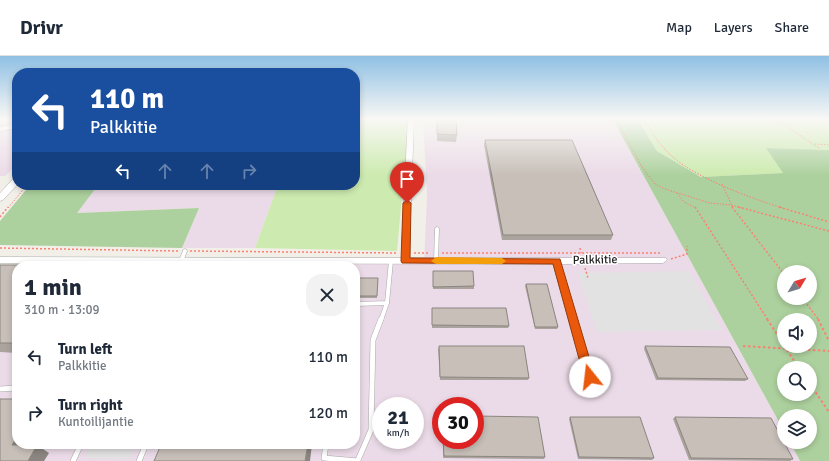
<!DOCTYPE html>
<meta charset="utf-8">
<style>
body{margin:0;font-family:Signika,sans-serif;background:#f2f2f3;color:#1f2937;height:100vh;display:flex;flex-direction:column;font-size:15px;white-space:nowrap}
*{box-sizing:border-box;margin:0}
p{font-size:13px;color:#747a83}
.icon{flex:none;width:22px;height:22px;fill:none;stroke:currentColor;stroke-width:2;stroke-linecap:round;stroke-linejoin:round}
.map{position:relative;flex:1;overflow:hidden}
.details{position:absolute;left:12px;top:205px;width:348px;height:188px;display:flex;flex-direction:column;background:#fff;border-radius:16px;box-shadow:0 2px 6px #0003}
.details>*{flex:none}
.top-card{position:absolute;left:12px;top:12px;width:348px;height:122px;border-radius:16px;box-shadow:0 2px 6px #0003;background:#1a4fa0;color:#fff;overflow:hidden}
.needle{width:26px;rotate:52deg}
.controls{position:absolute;left:777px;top:209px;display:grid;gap:8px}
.controls a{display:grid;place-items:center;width:40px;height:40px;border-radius:50%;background:#fff;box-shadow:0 2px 6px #0003;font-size:20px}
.speed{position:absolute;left:372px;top:341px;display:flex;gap:8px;font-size:20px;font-weight:700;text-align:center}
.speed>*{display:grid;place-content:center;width:52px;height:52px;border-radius:50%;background:#fff;box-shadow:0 2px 6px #0003;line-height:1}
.speed small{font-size:10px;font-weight:400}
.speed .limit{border:6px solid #d22;background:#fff;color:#111}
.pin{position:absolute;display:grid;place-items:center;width:34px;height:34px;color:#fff;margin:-41px -17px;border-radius:50% 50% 50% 0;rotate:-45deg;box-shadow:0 0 4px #0007}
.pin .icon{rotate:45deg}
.me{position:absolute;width:44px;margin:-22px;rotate:344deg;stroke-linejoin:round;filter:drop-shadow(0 0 3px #0008)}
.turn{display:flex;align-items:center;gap:14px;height:84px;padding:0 12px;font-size:18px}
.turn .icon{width:52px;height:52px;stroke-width:2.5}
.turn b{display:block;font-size:28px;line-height:34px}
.lanes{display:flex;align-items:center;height:38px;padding:0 12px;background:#0003;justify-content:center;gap:20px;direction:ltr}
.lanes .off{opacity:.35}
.round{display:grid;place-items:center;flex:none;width:42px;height:42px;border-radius:16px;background:#f2f2f3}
.headline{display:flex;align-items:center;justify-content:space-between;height:68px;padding:0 12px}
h1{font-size:24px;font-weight:700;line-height:30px}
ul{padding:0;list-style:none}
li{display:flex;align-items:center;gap:12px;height:56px;padding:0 12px}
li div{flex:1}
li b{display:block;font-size:15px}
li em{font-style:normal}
header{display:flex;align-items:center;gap:24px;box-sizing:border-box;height:56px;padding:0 20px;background:#fff;border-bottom:1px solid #e0e1e3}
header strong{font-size:19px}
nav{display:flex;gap:22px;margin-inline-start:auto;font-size:14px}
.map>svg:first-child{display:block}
.industrial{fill:#ebdbe8;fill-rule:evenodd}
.grass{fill:#cdebb0}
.forest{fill:#add19e;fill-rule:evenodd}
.parking{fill:#e2e2e2}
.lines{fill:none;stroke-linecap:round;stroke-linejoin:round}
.service-far1-casing{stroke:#a9a9a9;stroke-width:5}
.service-casing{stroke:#a9a9a9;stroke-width:6}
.minor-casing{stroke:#a9a9a9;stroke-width:1}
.tertiary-casing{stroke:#a9a9a9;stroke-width:1}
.path-far2{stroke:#fa8072;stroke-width:1;stroke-dasharray:1.5 1.5;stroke-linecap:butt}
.path-far1{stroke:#fa8072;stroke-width:1.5;stroke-dasharray:2 2;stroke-linecap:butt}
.path{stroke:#fa8072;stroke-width:2;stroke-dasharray:2.5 2.5;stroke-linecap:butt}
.service-far1{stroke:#fff;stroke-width:4}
.service{stroke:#fff;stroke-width:5}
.minor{fill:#fff;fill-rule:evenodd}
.tertiary{fill:#fff;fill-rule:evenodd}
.wall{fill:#aba49e}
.shaded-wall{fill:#8b8681}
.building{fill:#c7bfb8;stroke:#8b8681}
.route{fill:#ea580c;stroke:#983908}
.slow{fill:#f59e0b}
.labels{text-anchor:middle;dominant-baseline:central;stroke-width:3;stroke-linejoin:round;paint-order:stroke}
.street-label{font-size:12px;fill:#222;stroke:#fff}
</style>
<header>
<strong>Drivr</strong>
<nav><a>Map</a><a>Layers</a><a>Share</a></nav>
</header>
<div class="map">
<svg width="829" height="405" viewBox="0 0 829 405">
<rect width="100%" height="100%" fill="#f2efe9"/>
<path class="industrial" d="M0,63H17V109L5,120H0Z
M423,63L613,64L784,375V386H790L800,405H0V210L424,207L427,140ZM17,210H355V388H17ZM381,350H415V384H381ZM441,350H475V384H441Z
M97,129H278L255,192H182L199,152L76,157Z"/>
<path class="grass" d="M355,63H409L397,195L255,192L278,129H355Z
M643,63H829V94L767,92L783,117L702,121L657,95L641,69Z"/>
<path class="forest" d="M500,63H643L641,69L657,95L701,121L783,117L766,92L829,94V405H800L790,386H810V360H784V375L613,64ZM784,216H810V242H784ZM784,264H810V290H784ZM784,312H810V338H784Z
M30,129H98L77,157L199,152L182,192L0,189V165Z"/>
<path class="parking" d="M689,215L722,274L597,276L578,217Z
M91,388H136L130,403L84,402Z"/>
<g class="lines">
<g class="service-far1-casing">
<path id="service-far1" d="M436,205L437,173
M179,210L185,195
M355,248L387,247L391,205
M381,264L387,247"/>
</g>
<g class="service-casing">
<path id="service" d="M0,333L17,332
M326,388L324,402L358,405
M358,404L371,374L373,284L381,263
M73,405L81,388
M139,405L146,388"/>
</g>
<g class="minor-casing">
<path id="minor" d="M408,63H414L409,202H666L667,204L663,207L561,208L599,336L598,339L594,341L590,339L589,336L553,208L0,207V201L401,202Z
M17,68V72L0,75V71Z"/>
</g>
<g class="tertiary-casing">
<path id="tertiary" d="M17,121V129L3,144L0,145V137L14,122Z"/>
</g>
<path class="path-far2" d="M616,63L642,111L655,128L665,133L710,147L731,149L742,152
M643,63C652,77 661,91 674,102C697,122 752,143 783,152
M775,63L819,92
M815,88L829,89
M722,128L733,152
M677,137L684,146L696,152
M8,152L27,129"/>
<path class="path-far1" d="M695,151L768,264
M732,151L784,218
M738,151L829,175
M779,151L829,166
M0,161L8,151
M0,192L178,195
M580,192L581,197
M190,195L398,197
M414,197H430
M442,197H660
M671,203L687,198V190
M585,212L588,222
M802,242L819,264"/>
<path class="path" d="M767,263L784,289
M818,263L829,285
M743,290L829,295
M784,290L799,312
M810,328L829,356"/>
<use href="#service-far1" class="service-far1"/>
<use href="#service" class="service"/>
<use href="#minor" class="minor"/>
<use href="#tertiary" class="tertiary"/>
</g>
<path class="wall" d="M437,64L457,79L456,86L437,85Z
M485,84L613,179L611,184H502L484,89Z
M0,209H134L135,210H17V297L0,296Z
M433,215L474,230V233H433Z
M355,222H378L377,242H355Z
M526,228L558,271L557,273H535L525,230Z
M432,252L509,270L508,272H432Z
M645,290L748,323L745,325L656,324L644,293Z
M438,292L529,322L528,324H440Z
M570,361L654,402L652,404L578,403L569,363Z
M675,361L793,403L790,405L689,404L673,363Z
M443,384L545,401L544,403L443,402Z"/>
<path class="shaded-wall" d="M17,381V388H29L24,397L12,389Z
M308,388H312L310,405H305Z
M37,389L49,397L44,405H28Z"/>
<path class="building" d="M437,64H456L457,79L437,78Z
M485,84H572L613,179H503Z
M0,209H134L133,210H17V287H0Z
M433,215H473L474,230L433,231Z
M355,222H378L377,240H355Z
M526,228H547L558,271H535Z
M432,252H506L509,270L432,269Z
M439,290H524L529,322L440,321Z
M645,290L730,291L748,323L658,322Z
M17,339V381L12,389H37L28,405H0V343H14Z
M475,360L538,361L545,401L444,400L443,384H475Z
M570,361H640L654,402L579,401Z
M675,361L771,362L793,403L691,402Z
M186,388H308L305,405H154L160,391H185Z"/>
<linearGradient id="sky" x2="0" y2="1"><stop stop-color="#8fc0e4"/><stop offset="0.53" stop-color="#f9f8f5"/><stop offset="1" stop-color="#f9f8f5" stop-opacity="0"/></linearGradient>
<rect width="829" height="119" fill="url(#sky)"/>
<path class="route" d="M407,144L411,147L410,202L560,203L595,321L594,324L590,326L586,324L584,321L553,208L402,207L401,205L403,147Z"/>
<path class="slow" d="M436,201L502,202L506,205L502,208H436L431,205Z"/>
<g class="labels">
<g class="street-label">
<text transform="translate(595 204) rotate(-1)">Palkkitie</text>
</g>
</g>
</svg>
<div class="controls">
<a><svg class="needle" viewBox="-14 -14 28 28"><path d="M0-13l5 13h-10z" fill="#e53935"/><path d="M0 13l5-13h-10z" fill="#747a83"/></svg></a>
<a><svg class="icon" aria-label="sound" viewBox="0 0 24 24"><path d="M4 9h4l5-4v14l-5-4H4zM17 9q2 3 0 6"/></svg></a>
<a><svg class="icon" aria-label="search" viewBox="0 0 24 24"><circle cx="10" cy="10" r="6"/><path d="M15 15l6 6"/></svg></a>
<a><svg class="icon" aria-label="layers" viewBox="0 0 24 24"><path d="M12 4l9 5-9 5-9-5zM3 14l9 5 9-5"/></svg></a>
</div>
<div class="speed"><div>21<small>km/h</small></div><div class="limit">30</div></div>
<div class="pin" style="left:407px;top:147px;background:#d93025"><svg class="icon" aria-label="arrive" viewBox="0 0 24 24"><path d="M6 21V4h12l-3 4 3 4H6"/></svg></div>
<svg class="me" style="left:590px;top:321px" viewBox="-20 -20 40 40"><circle r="19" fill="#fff"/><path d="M0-13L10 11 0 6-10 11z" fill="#ea580c"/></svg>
<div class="top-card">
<div class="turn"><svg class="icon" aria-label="left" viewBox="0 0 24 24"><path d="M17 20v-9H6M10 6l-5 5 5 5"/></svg><div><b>110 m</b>Palkkitie</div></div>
<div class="lanes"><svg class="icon" aria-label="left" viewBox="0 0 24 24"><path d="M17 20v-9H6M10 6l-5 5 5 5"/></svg><svg class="icon off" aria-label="ahead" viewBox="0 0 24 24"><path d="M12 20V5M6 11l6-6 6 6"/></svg><svg class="icon off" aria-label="ahead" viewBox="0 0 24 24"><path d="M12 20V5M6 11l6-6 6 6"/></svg><svg class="icon off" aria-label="right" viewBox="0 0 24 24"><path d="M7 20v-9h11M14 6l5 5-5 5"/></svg></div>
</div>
<section class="details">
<div class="headline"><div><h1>1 min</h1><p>310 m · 13:09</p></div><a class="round"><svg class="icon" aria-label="close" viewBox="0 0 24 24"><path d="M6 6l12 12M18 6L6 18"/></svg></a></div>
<ul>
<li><svg class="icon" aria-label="left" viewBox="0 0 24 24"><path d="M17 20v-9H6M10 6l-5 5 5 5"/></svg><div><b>Turn left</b><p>Palkkitie</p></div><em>110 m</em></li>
<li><svg class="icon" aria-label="right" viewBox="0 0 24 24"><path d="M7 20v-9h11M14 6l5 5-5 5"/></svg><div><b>Turn right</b><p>Kuntoilijantie</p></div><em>120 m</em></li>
</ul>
</section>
</div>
